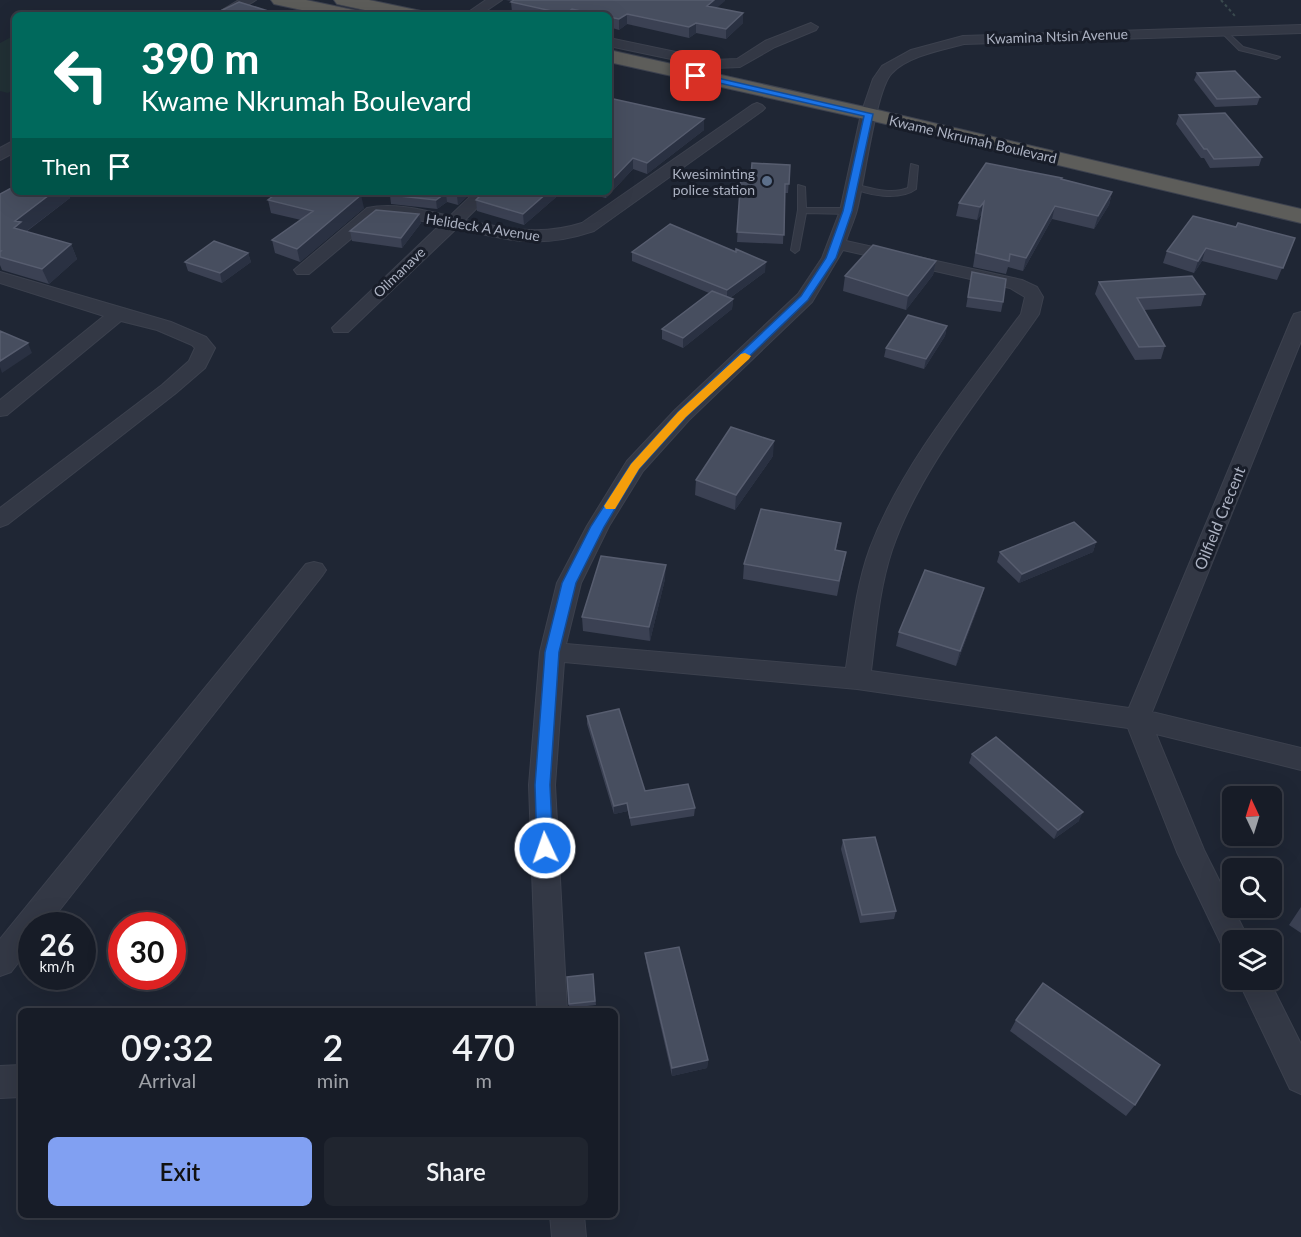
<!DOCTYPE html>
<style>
body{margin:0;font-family:Lato,sans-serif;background:#20252f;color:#f1f3f6;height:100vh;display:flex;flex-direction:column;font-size:22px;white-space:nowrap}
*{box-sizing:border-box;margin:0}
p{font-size:20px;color:#9ea1a7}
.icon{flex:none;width:33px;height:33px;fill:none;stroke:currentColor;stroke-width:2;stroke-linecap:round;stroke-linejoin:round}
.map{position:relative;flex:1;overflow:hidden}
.sheet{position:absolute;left:18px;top:1008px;width:600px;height:210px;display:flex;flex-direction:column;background:#171c27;border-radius:9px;box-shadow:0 6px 24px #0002,0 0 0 2px #363a44}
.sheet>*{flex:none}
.hud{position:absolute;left:12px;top:12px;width:600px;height:183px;border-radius:9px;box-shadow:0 6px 24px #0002,0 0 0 2px #363a44;background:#00695c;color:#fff;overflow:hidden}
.needle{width:39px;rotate:356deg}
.fabs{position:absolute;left:1222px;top:786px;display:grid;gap:12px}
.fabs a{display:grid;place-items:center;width:60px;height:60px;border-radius:9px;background:#171c27;box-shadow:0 6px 24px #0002,0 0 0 2px #363a44;font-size:30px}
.speed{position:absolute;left:18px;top:912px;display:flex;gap:12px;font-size:30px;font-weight:700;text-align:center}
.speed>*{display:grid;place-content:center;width:78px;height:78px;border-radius:50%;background:#171c27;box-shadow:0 6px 24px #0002,0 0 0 2px #363a44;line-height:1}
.speed small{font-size:15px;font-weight:400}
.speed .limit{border:9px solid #d22;background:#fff;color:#111}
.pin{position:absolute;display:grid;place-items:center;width:51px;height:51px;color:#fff;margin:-26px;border-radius:12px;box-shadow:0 3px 9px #0006}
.me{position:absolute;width:66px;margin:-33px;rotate:357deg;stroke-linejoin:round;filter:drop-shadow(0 0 4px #0008)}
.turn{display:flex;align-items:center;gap:21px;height:126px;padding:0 30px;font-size:27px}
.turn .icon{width:78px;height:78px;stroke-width:2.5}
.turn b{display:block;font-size:42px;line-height:51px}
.then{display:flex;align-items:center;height:57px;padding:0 30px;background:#0003;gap:12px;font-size:22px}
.eta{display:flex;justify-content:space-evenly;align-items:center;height:102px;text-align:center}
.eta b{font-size:36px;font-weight:600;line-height:42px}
.primary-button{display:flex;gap:12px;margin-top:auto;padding:12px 30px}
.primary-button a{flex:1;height:69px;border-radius:9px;background:#81a0f2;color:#111;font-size:24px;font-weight:600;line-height:69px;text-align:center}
.primary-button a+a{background:#20252f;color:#f1f3f6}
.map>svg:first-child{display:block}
.green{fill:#213035}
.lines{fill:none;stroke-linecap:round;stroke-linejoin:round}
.service-casing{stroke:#3c414e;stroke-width:2}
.minor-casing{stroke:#3c414e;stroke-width:2}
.trunk-casing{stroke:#3d424f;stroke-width:2}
.path{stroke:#3a4a4e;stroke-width:2;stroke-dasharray:3 3;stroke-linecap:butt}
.service{fill:#333845;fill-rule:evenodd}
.minor{fill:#333845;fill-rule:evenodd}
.trunk{fill:#5d5d5a;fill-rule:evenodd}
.wall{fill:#3b4153}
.shaded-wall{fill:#2a3142}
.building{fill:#474e5f;stroke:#575d6f;stroke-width:1.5}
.route{fill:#1a73e8;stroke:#114b97;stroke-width:1.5}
.slow{fill:#f59e0b}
.service-dot{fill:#5c6f8a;stroke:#181d29;stroke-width:2}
.labels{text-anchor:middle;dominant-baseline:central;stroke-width:6;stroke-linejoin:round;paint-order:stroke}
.far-street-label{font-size:14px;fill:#acb2c2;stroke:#181d29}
.far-poi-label{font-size:14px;fill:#acb2c2;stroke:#181d29;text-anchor:end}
.street-label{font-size:16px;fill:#acb2c2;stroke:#181d29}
</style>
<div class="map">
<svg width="1301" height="1237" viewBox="0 0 1301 1237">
<rect width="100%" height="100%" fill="#1f2634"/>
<path class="green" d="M15,35V89L8,93L0,91V43Z"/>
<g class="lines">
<g class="service-casing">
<path id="service" d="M1221,30H1225L1243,47L1280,57L1276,59L1239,50L1221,32Z
M911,164L918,166L916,189C900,201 866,196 850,186L854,184C871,188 891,195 908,188Z
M798,185L805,187L806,208H848L852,211L848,214L806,213L799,250L795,253L791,250L798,210Z"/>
</g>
<g class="minor-casing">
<path id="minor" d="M239,0H256L231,15H214Z
M486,0H502L480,15H464Z
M811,23L818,27L816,30L775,47L740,67L714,68L609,46V38L714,60L737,59L765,41Z
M1301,25V33L964,44C942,50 908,56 892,73C876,88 864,184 857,210C854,221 849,231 846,241L1022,280L1037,287L1043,297L1039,314C989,387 921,465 892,550C879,589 876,631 871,671L1129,708L1292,318L1294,314L1301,312V341L1152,712L1301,748V770L1156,734L1204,850L1249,940H1233V953L1224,950L1177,852L1128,728L857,689L564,662L555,785L567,1011H537L529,785L540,652L557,583L587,526L627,461L675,410L798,294L822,258L840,211L861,114L873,79L882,66L911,50L963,36ZM843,250L1010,288L1025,297L1021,314C967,387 903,462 870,548C856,586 852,628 846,668L566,644L581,583L609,526L643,471L689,420L812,302Z
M757,103L762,105L765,108L762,111L594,231C540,249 511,241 457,228L348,332H334L332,328L441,224L399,217H377L309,274H297L294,270L367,208C393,202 424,210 450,216L475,192H493L465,220C505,229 542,236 582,223L752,105Z
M15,140V152L0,160V148Z
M0,272L171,322L206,337L215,348L205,368L176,393L8,524L0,527V508L162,385L189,361L195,348L192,345L157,330L121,321L7,415L0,416V400L104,316L0,283Z
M314,562L322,564L326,570L322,576L47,926H32V945L11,972L0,976V939L306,564Z
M1238,980H1269L1301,1044V1094L1290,1089Z
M21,1065V1097L0,1098V1066Z
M550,1215H584L586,1237H552Z"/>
</g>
<g class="trunk-casing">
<path id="trunk" d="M271,0H306L358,11L360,15H325L274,4Z
M334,0H369L421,11L423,15H388L337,4Z
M609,50L869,108L1301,209V223L869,120L609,62Z"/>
</g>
<path class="path" d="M1221,0L1235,16"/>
<use href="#service" class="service"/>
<use href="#minor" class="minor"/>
<use href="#trunk" class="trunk"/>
</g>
<path class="wall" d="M506,0H725L716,8L743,13V23L726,39L696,33L689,38L627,24L619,30L609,27V15H524L512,12L511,2L512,1Z
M1197,73L1260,97L1257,105L1215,107L1194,80Z
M609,98L704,119V130L647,174L633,169L606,198L581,192H609Z
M1179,115L1262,157L1259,166L1210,168L1204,158H1201L1176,124Z
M790,165L788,193H785L783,244L737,242L741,176H751Z
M1062,179L1112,192L1109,205L1094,229L1052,219L1023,271L1008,267L1006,274L973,267L981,215L977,220L956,216L959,203Z
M15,192H67L70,198L26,232L71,244L77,259L49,284L2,270L0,265V194Z
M472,192L458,205L447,202L437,209L391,204L390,195Z
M484,192H562L524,225L477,211L476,200Z
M268,200L364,208L300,262L275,253L272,240L301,220L271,213Z
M419,214L421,223L402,248L352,241L350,231Z
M1236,227L1295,238L1277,280L1202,261L1194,273L1163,263L1167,251Z
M632,252L765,272L730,298L733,299L732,309L683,348L662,339V329L709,293L632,261Z
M248,253L251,262L222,283L188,271L185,262Z
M936,261L933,275L906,310L843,291L845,276Z
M972,272L1003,302L1001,312L966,307Z
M1099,282L1205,294L1201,306L1144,310L1165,346L1161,359L1135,360L1095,294Z
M947,326L945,336L924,369L884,357L886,348Z
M773,456L735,510L695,495L696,480Z
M841,523L836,550L846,552L837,596L743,579L744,564Z
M1096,542L1093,552L1019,583L997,562L1000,552Z
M665,579L650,641L583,631L582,617Z
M984,588L980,602L956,666L896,646L899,632Z
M587,716L645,791L695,808L694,816L631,826L628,811L614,814L587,724Z
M972,754L1079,821L1054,839L969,763Z
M843,840L896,911L894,919L860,923L841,849Z
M1301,907V933L1289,925Z
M645,953L708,1060L707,1068L672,1076L646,962Z
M593,974L596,1005L569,1008L567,977Z
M1016,1020L1135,1105L1126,1116L1010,1031Z"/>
<path class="shaded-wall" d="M714,0H725V1L707,16V6Z
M572,9V15H565V14Z
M743,13V23L726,39V29Z
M627,14V24L619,30V19Z
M696,23V33L689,38V27Z
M704,119V130L647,174V163Z
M633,158V169L606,198V192H609V183Z
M53,192H67L70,198L25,232L14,228L15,221Z
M461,192H472L458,205L457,196Z
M548,192H562L524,225L523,214Z
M1112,192L1109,205L1094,229L1098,216Z
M446,193L447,202L437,209L436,200Z
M361,195L364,208L300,262L297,249Z
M984,202L981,215L977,220L980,207Z
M1055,206L1052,219L1023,271L1026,258Z
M419,214L421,223L402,248L401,238Z
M71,244L77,259L49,284L42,269Z
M1206,248L1202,261L1194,273L1198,261Z
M248,253L251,262L222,283L220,273Z
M936,261L933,275L906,310L908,296Z
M766,262L765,272L727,300V290Z
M733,299L732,309L683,348V338Z
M947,326L945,336L924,369L926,359Z
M28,343L32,353L2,373L0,367V361Z
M774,441L773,456L735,510L736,495Z
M1096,542L1093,552L1019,583L1022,574Z
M666,565L665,579L650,641L649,627Z
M984,588L980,602L956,666L960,651Z
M627,803L628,811L614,814V806Z
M1083,812L1079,821L1054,839L1058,830Z
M708,1060L707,1068L672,1076V1068Z"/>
<path class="building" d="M514,0H714L707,6L743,13L726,29L696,23L689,27L627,14L619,19L609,17V15H599L572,9L565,14L511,2Z
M239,2L281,15H212Z
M1235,71L1260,97L1217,99L1197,73Z
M609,98L704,119L647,163L633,158L609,183Z
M1225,113L1262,157L1214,159L1207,149H1204L1179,115Z
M752,163L790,165L789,184H785L784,235L737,232L741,176H751Z
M986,163L1062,178L1061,179L1112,192L1098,216L1055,206L1026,258L1010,254L1009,261L976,253L984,202L980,207L959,203Z
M15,186V192H53L15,221L21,222L14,228L71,244L42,269L0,257V252L1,251H0V194Z
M278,192H347L361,195L297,249L272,240L313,211L268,200Z
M394,192H461L457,196L446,193L436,200L390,195Z
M484,192H548L523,214L476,200Z
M376,210L419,214L401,238L350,231Z
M1193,216L1236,227L1238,223L1295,238L1283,268L1206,248L1198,261L1167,251Z
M670,224L736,252V249L766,262L727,290L632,252Z
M214,241L248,253L220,273L185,262Z
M873,245L936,261L908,296L845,276Z
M972,272L1006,279L1003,302L968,297Z
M1192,276L1205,294L1137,298L1165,346L1139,347L1099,282Z
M712,291L733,299L683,338L662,329Z
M908,315L947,326L926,359L886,348Z
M0,331L28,343L0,361Z
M731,427L774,441L736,495L696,480Z
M761,509L841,523L835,550L846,552L839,581L744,564Z
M1074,522L1096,542L1022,574L1000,552Z
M601,556L666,565L649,627L582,617Z
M925,570L984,588L960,651L899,632Z
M619,709L645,791L688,784L695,808L630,818L627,803L614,806L587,716Z
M996,737L1083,812L1058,830L972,754Z
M875,837L896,911L862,915L843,840Z
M679,947L708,1060L672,1068L645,953Z
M593,974L595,1001L569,1004L567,977Z
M1043,983L1160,1065L1135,1105L1016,1020Z"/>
<path class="route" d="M696,73L873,114L852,211L836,258L808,300L686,417L639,469L604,527L576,583L559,652L550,785L553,848L551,853L545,855L540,853L537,848L535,785L545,652L562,583L591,526L631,464L678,412L801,296L826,258L843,211L864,116L693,77L691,76Z"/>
<path class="slow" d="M745,353L751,356L749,359L686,417L639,469L615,509H606L604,506L631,464L678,412L741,354Z"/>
<circle class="service-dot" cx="767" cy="181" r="6"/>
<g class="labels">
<g class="far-street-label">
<text transform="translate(1057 36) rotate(-2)">Kwamina Ntsin Avenue</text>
<text transform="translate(973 139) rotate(13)">Kwame Nkrumah Boulevard</text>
<text transform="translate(483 227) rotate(9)">Helideck A Avenue</text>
<text transform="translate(399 272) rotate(-44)">Oilmanave</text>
</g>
<g class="far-poi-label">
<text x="755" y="173">Kwesiminting<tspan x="755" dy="16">police station</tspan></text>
</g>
<g class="street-label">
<text transform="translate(1219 518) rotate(-68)">Oilfield Crecent</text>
</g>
</g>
</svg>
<div class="fabs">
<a><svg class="needle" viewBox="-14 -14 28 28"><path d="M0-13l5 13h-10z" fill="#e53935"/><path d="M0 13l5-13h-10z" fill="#9ea1a7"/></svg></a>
<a><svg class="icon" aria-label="search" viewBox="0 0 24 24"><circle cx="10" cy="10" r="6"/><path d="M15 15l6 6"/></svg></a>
<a><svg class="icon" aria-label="layers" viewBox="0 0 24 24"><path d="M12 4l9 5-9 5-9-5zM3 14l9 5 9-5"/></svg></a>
</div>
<div class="speed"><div>26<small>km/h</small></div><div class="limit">30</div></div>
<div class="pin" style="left:696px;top:76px;background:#d93025"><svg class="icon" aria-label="arrive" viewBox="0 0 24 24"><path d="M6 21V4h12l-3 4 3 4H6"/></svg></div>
<svg class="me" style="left:545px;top:848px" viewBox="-20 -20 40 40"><circle r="17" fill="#1a73e8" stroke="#fff" stroke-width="3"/><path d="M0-11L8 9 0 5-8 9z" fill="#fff"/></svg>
<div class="hud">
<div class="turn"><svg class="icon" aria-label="left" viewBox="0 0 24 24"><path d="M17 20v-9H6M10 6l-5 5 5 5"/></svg><div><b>390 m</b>Kwame Nkrumah Boulevard</div></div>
<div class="then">Then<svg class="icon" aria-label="arrive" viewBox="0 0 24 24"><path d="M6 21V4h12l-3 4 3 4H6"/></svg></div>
</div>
<section class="sheet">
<div class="eta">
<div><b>09:32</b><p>Arrival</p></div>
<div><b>2</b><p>min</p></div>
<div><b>470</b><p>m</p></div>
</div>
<div class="primary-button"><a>Exit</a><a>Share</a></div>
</section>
</div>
